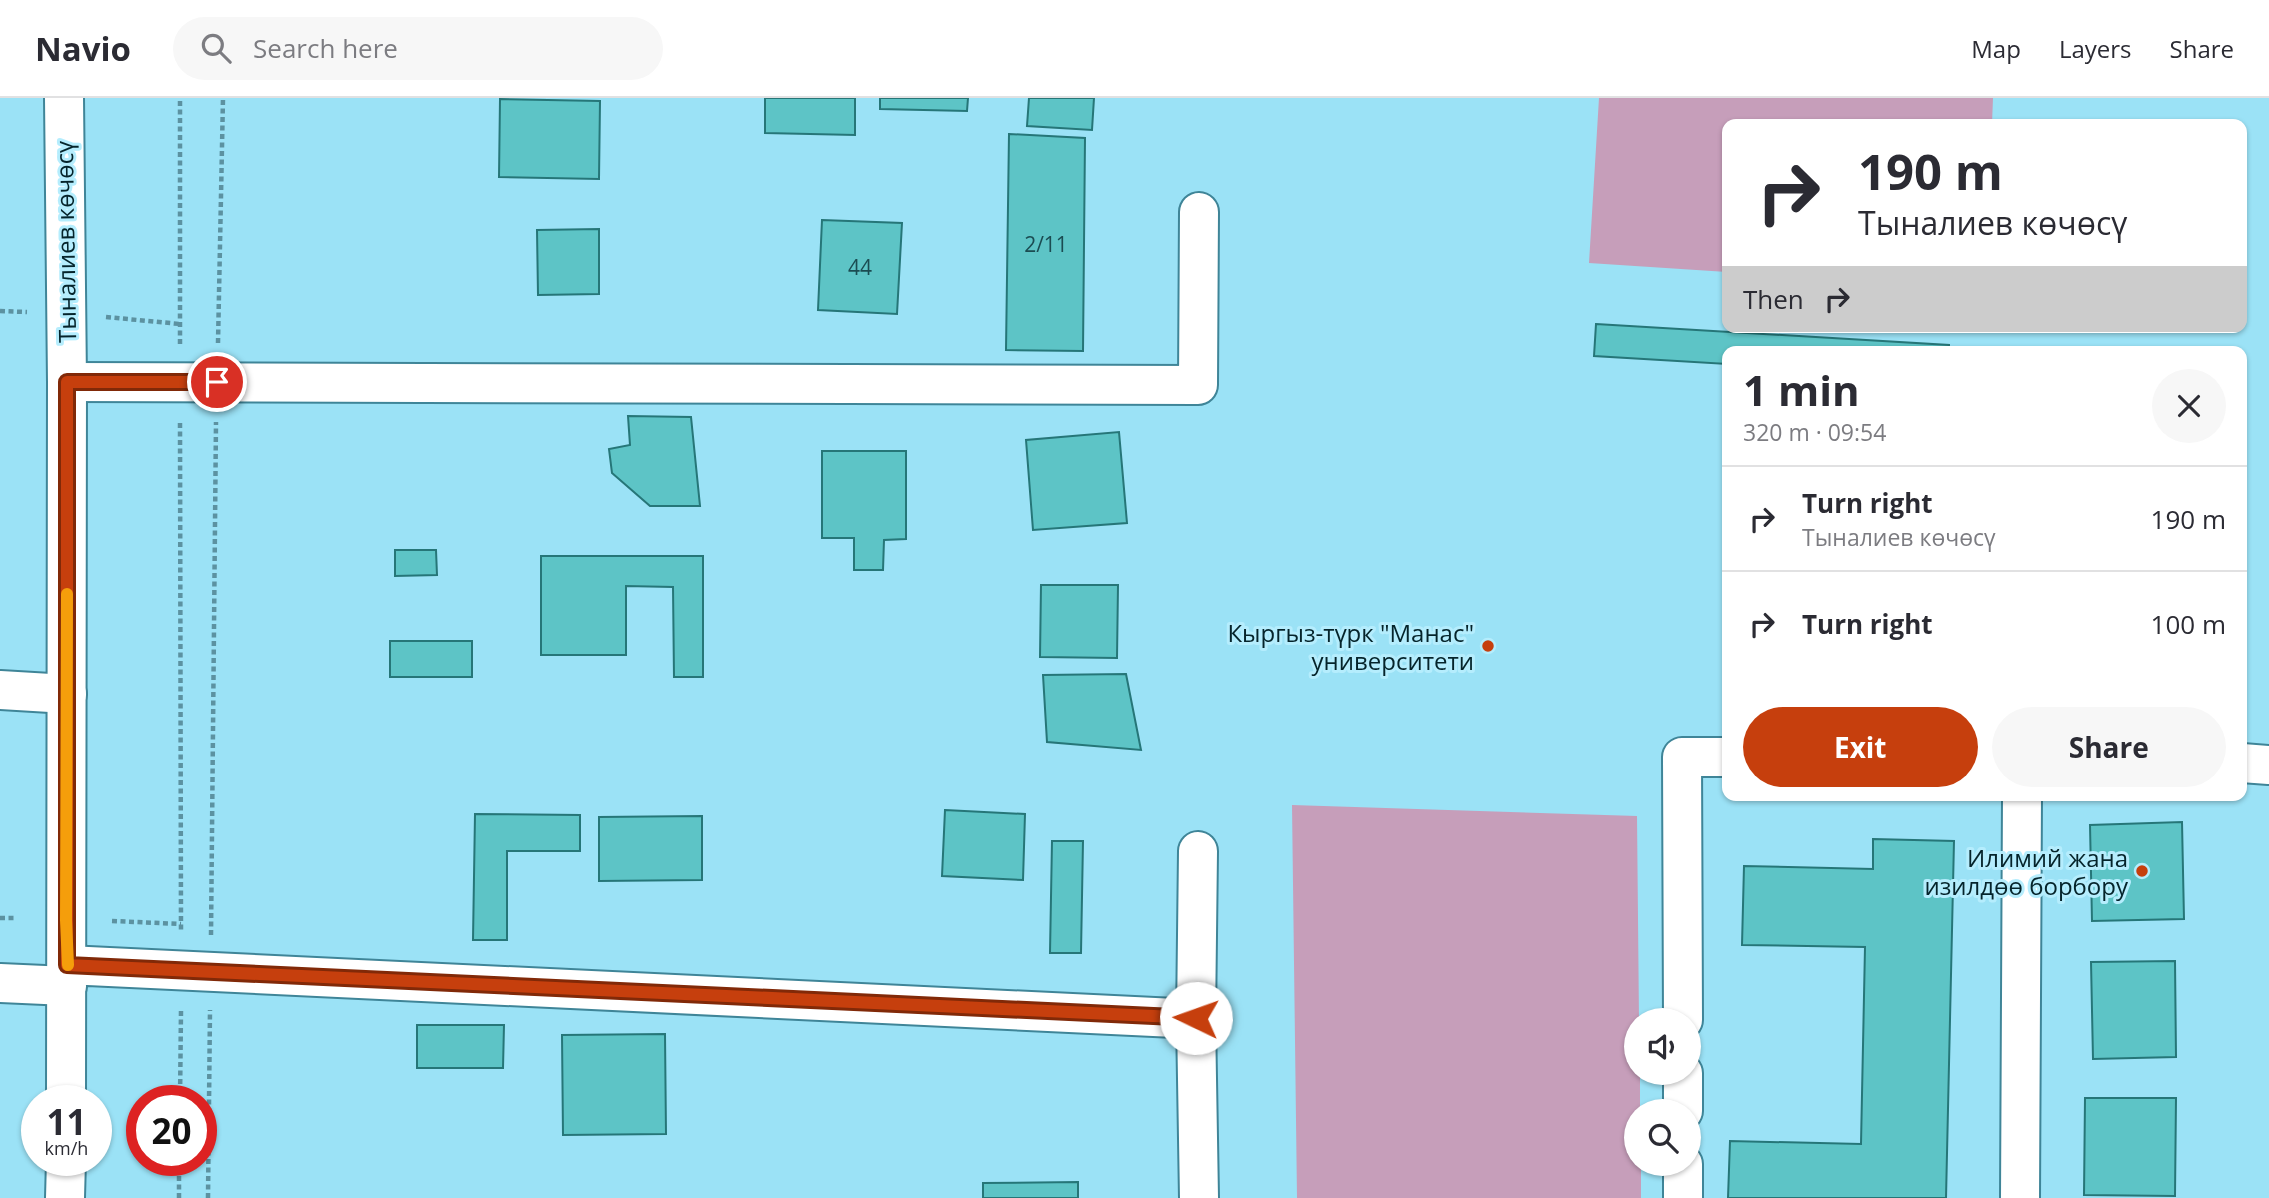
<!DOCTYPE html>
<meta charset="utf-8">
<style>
body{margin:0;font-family:"Open Sans",sans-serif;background:#f7f7f7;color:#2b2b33;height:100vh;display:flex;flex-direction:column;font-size:26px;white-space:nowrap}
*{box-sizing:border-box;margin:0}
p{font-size:23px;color:#7c7c81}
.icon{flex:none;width:38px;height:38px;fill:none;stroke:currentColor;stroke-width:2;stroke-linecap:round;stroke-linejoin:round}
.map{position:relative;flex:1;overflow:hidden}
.drawer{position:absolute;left:1722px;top:248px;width:525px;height:455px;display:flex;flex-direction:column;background:#fff;border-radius:14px;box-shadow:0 2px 5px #0004}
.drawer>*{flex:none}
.top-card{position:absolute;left:1722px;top:21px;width:525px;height:214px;border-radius:14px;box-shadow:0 2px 5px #0004;background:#fff;color:#2b2b33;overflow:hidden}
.fabs{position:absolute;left:1624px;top:910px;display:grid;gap:14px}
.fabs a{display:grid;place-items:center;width:77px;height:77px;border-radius:50%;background:#fff;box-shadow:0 2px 5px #0004;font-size:35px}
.speed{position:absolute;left:21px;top:987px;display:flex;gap:14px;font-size:35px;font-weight:700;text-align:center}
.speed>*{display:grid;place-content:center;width:91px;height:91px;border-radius:50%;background:#fff;box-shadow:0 2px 5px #0004;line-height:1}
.speed small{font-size:18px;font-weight:400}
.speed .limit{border:10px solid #d22;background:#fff;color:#111}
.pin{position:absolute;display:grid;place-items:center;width:60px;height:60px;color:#fff;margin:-30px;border:4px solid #fff;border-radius:50%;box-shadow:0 2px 7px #0007}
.me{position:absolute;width:77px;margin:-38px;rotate:273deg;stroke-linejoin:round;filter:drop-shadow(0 0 5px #0008)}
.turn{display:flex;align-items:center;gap:24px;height:147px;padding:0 21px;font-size:32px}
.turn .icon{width:91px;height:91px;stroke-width:2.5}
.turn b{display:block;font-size:49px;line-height:60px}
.then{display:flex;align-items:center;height:66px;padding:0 21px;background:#0003;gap:14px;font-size:26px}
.round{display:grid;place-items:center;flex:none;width:74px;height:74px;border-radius:37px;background:#f7f7f7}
.head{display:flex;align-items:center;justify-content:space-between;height:119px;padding:0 21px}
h1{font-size:42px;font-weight:700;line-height:52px}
.button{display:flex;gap:14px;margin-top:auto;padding:14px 21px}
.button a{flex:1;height:80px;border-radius:42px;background:#c63f0d;color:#fff;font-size:28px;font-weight:700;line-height:80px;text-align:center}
.button a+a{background:#f7f7f7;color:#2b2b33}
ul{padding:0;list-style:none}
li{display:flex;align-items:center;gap:21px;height:105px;padding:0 21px;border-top:2px solid #e1e1e2}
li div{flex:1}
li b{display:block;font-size:26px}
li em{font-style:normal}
header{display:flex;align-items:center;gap:42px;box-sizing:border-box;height:98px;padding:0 35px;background:#fff;border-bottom:2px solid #e1e1e2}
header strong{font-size:33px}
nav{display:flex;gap:38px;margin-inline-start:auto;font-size:24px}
.search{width:490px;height:63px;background:#f7f7f7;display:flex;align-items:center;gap:18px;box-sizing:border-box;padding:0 24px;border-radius:38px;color:#7c7c81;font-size:26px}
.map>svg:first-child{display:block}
.green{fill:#c69eba}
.building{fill:#5dc4c6;stroke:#267678;stroke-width:2}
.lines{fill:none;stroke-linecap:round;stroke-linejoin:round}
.minor-casing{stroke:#3f8598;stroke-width:42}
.major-casing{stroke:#3f8598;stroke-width:42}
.path{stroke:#5c92a1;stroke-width:4.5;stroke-dasharray:5 3.5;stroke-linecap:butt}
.minor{stroke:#fff;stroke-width:38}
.major{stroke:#fff;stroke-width:38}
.route-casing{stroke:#812908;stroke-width:18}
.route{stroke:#c63f0d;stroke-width:12}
.slow{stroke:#f59e0b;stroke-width:12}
.poi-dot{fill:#c63f0d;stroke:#b5edfd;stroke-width:2.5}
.labels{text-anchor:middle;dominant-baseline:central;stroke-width:6;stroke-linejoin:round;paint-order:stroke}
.number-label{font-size:21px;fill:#1b4c52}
.street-label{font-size:24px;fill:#05242b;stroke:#b5edfd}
.poi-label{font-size:24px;fill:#05242b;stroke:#b5edfd;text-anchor:end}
</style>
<header>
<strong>Navio</strong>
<div class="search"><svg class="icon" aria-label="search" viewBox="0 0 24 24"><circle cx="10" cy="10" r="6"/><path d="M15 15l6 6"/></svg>Search here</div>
<nav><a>Map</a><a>Layers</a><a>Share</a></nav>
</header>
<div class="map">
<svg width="2269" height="1100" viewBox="0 0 2269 1100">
<rect width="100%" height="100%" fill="#9be2f6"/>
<path class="green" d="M1599,0H1993L1992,26H1727V174L1589,165Z
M1292,707L1637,718L1639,922H1636V975H1640V1013H1636V1066H1641V1100H1297Z"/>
<path class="building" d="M765,0H855V37L765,35Z
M880,0H968L967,13L880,11Z
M1029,0H1094L1092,32L1027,28Z
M500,1L600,3L599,81L499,79Z
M1009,36L1085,40L1083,253L1006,252Z
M822,122L902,125L897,216L818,212Z
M599,131V196L538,197L537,132Z
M1596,226L1949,247V254H1727V266L1594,258Z
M628,318L691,319L700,408H650L612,375L609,351L630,347Z
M1119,334L1127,425L1033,432L1026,342Z
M822,353H906V441L884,442L883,472H854V440H822Z
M395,452H436L437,477L395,478Z
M541,458H703V579H674L673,489L626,488V557H541Z
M1041,487H1118L1117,560L1040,559Z
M390,543H472V579H390Z
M1126,576L1141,652L1047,644L1043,577Z
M945,712L1025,716L1023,782L942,778Z
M475,716L580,717V753H507V842H473Z
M702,718V782L599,783V719Z
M2182,724L2184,821L2092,823L2090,727Z
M1873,741L1954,743L1946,1100H1728L1730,1043L1861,1046L1865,849L1742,847L1744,768L1873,771Z
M1052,743H1083L1081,855H1050Z
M2175,863L2176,959L2093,961L2091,864Z
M417,927H504L503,970H417Z
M665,936L666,1036L563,1037L562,937Z
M2085,1000H2176L2175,1098L2084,1097Z
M1078,1084V1100H983V1085Z"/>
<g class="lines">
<g class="minor-casing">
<path id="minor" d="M67,284L1198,287L1199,114
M0,592L67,596
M2242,665L2269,667
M1198,753L1196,921L1199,1100
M67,867L1196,921
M0,885L67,888
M1683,922L1682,659H1727
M1683,975V1013
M1683,1066V1100
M2020,1100L2022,698"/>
</g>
<g class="major-casing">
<path id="major" d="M64,0L67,284L66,1003
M65,1100L66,1062"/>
</g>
<path class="path" d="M0,213L27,214
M106,219L180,226
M218,245L223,0
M180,246V0
M180,325L181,834
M0,820H16
M112,823L181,826
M211,837L216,324
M180,1003L181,913
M179,1100V1062
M208,1100L210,912"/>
<use href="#minor" class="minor"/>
<use href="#major" class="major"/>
</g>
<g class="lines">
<g class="route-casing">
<path id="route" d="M217,284H67V867L1196,920"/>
</g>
<use href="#route" class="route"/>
<path class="slow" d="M67,496L66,822L68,867"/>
</g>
<g class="poi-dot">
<circle cx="1488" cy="548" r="7"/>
<circle cx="2142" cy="773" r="7"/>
</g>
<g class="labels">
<g class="number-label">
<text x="1046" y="146">2/11</text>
<text x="860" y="169">44</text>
</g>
<g class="street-label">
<text transform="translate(65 144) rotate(-91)">Тыналиев көчөсү</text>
</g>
<g class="poi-label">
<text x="1474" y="534">Кыргыз-түрк "Манас"<tspan x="1474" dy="28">университети</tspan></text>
<text x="2128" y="759">Илимий жана<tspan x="2128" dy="28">изилдөө борбору</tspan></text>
</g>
</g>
</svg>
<div class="fabs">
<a><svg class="icon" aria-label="sound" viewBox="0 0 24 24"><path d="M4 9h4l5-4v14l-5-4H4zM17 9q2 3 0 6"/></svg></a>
<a><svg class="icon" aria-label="search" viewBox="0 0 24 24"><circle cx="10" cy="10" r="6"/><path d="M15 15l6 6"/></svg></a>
</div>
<div class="speed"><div>11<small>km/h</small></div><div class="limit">20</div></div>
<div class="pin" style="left:217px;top:284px;background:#d93025"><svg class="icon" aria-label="arrive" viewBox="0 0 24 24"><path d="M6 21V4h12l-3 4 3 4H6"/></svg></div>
<svg class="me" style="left:1196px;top:920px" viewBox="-20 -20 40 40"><circle r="19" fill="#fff"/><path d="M0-13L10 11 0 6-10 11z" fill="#c63f0d"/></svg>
<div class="top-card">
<div class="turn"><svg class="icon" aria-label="right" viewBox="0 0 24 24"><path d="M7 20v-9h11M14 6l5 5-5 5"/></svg><div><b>190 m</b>Тыналиев көчөсү</div></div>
<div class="then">Then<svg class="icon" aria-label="right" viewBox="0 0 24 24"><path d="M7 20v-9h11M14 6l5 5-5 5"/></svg></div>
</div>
<section class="drawer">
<div class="head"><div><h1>1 min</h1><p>320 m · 09:54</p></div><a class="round"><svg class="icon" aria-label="close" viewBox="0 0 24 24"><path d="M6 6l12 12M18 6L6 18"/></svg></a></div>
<ul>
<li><svg class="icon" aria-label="right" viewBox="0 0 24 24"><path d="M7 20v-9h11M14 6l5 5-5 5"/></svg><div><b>Turn right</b><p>Тыналиев көчөсү</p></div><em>190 m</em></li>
<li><svg class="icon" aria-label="right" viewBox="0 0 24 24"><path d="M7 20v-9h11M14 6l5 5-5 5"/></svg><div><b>Turn right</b></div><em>100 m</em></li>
</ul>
<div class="button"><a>Exit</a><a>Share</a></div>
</section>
</div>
